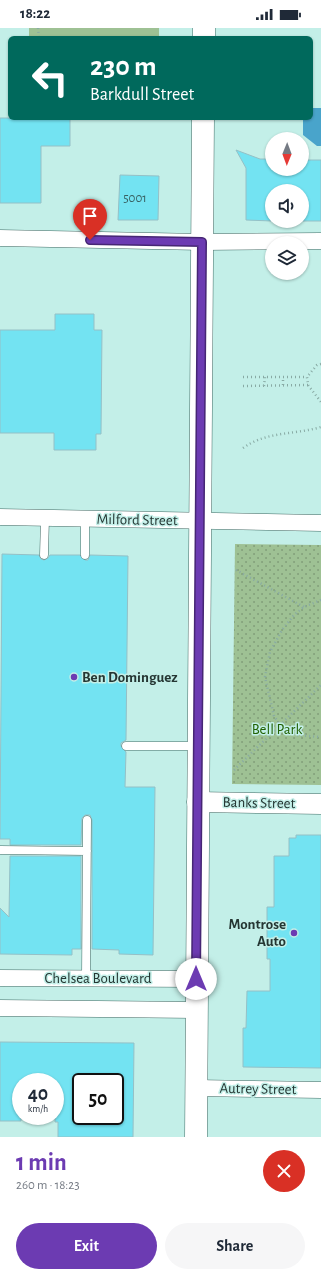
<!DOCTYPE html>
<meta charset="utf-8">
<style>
body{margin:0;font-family:"Alegreya Sans",sans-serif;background:#f6f6f7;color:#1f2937;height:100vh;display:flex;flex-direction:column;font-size:15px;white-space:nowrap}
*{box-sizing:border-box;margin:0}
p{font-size:13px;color:#747a83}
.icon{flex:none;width:22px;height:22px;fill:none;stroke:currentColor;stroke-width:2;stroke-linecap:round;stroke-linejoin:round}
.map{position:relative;height:1109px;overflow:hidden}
.side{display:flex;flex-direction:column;background:#fff;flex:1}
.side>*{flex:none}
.guide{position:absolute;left:8px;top:8px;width:305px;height:84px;border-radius:6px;box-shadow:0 1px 3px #0004;background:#00695c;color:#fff;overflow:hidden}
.needle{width:26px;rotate:181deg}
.controls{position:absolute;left:265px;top:104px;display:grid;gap:8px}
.controls a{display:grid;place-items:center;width:44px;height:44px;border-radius:50%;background:#fff;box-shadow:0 1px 3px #0004;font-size:20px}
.speed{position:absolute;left:12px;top:1045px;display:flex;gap:8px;font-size:20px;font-weight:700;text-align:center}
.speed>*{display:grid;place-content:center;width:52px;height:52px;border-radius:50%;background:#fff;box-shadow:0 1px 3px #0004;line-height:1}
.speed small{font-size:10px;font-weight:400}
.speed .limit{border:2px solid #111;border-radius:6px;background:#fff;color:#111}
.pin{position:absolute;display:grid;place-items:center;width:34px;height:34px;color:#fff;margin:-41px -17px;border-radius:50% 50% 50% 0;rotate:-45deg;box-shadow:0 0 4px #0007}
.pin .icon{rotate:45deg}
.me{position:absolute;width:44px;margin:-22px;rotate:0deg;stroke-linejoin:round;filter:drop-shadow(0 0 3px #0008)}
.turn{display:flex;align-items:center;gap:14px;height:84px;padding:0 16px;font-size:18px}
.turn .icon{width:52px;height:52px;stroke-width:2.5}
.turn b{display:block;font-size:28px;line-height:34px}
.round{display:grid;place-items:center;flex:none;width:42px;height:42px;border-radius:21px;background:#f6f6f7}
.summary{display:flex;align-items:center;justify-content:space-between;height:68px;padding:0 16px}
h1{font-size:24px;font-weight:600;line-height:30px;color:#6c3bb2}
.action{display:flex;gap:8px;margin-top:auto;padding:8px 16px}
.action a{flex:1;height:46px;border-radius:24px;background:#6c3bb2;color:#fff;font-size:16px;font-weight:600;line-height:46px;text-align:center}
.action a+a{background:#f6f6f7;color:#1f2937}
.status{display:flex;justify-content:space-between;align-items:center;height:28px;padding:0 20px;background:#fff;direction:ltr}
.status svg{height:11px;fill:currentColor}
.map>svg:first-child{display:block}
.green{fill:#9ec194}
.park{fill:url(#park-dots)}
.water{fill:#49a4cb}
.building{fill:#73e3f2;stroke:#95c0c6;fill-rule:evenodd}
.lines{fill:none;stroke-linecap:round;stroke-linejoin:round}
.service-casing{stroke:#426a64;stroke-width:9}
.minor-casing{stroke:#426a64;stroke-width:17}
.tertiary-casing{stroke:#426a64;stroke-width:21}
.secondary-casing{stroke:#426a64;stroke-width:23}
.path{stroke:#88aaa4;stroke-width:2.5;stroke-dasharray:1 3;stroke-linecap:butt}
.service{stroke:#fff;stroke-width:8}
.minor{stroke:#fff;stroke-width:16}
.tertiary{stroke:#fff;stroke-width:20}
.secondary{stroke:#fff;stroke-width:22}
.route-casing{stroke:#462674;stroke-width:10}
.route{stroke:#6c3bb2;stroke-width:7}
.poi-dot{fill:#6c3bb2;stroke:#c3efe8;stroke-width:1.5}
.labels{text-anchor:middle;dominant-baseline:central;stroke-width:3;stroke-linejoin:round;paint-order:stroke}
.number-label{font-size:13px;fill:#386163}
.street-label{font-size:15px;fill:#253633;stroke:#c3efe8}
.poi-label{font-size:15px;font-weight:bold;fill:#253633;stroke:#c3efe8;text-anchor:start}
.park-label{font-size:15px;fill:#226103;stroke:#c3efe8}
</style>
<div class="status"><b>18:22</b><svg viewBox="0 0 49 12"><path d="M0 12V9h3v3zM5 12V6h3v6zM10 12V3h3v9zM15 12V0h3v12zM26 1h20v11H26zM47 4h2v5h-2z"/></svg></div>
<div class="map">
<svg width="321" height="1109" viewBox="0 0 321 1109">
<defs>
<pattern id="park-dots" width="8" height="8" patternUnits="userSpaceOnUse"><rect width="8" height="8" fill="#9ec194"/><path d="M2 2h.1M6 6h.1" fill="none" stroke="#819e79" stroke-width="1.8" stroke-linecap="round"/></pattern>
</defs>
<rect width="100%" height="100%" fill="#c3efe8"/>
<path class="green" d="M29,0H159V10H29Z"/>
<path class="park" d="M235,516L321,517V757L232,756Z"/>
<path class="water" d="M312,80H321V118H317L303,107V91L311,90Z"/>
<path class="building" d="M0,90H70V118H41V175H0Z
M236,122L260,131H272V141H302V132H321V193H302V163H272V193L246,192V140Z
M120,147L159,148L158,192H118Z
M55,286H94V302H102L101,406H96V422H54V405H0V302H55Z
M2,526L39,527L41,531L44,532L48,530L50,527H80L85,532H88L90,527L128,528L126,712L121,715V718L126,724L125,759H155L153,927L119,926V922L92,921V792L90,787H85L82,790L81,817H10V811H0Z
M296,807H321V1040L243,1039V1000H246L247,963H270V931H267V879H274V828H289V810H296Z
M10,828H81V921H72V927L0,926V880L9,889Z
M0,1014L134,1015L133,1109H58V1094H55V1054H21V1093H0ZM81,1054H115V1088H81Z"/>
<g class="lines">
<g class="service-casing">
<path id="service" d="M44,527L45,490
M85,527V491
M126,718H197
M0,822L87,823
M86,950L87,792"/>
</g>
<g class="minor-casing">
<path id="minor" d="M0,210L202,214L321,213
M0,489L321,495
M0,950L197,951
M0,980L196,982
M196,1060L321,1062"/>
</g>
<g class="tertiary-casing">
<path id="tertiary" d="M197,774L321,776"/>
</g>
<g class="secondary-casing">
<path id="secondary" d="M204,10V0
M196,1109L203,90"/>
</g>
<path class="path" d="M38,0L39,10
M321,336L317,337L307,349L308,357L321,374
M243,349H307
M283,357V349
M243,358L308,357
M264,358L265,349
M243,420C267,403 294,407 321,399
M236,542L304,579
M321,572L304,579L294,587L282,602L270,624L265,649L274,688L280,697L295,707L321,709
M234,742L321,657"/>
<use href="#service" class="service"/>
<use href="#minor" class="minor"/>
<use href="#tertiary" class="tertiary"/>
<use href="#secondary" class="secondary"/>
</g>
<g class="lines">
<g class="route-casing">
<path id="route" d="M90,212L202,214L196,951"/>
</g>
<use href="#route" class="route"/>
</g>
<g class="poi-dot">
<circle cx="74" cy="649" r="4"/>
<circle cx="294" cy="905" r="4"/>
</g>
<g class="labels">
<g class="number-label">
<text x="135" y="170">5001</text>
</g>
<g class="street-label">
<text transform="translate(137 492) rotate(1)">Milford Street</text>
<text transform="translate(259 775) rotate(1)">Banks Street</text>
<text x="98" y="950">Chelsea Boulevard</text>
<text transform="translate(258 1061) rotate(1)">Autrey Street</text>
</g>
<g class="poi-label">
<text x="82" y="649">Ben Dominguez</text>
<text x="286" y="896" text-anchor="end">Montrose<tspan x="286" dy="17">Auto</tspan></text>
</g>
<g class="park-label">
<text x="277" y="701">Bell Park</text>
</g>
</g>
</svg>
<div class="controls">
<a><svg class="needle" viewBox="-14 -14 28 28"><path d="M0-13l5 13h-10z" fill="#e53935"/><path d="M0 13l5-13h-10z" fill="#747a83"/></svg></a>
<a><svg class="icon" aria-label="sound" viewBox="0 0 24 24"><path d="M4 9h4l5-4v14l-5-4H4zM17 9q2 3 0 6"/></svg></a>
<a><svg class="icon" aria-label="layers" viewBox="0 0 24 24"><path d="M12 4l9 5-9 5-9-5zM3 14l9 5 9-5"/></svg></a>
</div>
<div class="speed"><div>40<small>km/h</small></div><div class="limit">50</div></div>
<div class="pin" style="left:90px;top:212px;background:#d93025"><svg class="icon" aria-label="arrive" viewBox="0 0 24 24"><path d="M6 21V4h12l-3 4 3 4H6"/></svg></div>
<svg class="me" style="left:196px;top:951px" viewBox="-20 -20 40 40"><circle r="19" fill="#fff"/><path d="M0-13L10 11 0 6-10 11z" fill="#6c3bb2"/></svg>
<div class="guide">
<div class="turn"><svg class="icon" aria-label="left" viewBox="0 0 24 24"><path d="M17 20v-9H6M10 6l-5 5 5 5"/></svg><div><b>230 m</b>Barkdull Street</div></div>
</div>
</div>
<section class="side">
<div class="summary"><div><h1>1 min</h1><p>260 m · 18:23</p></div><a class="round" style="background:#d93025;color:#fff"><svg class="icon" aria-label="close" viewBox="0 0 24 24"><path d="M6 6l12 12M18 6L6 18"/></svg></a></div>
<div class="action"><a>Exit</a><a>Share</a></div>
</section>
